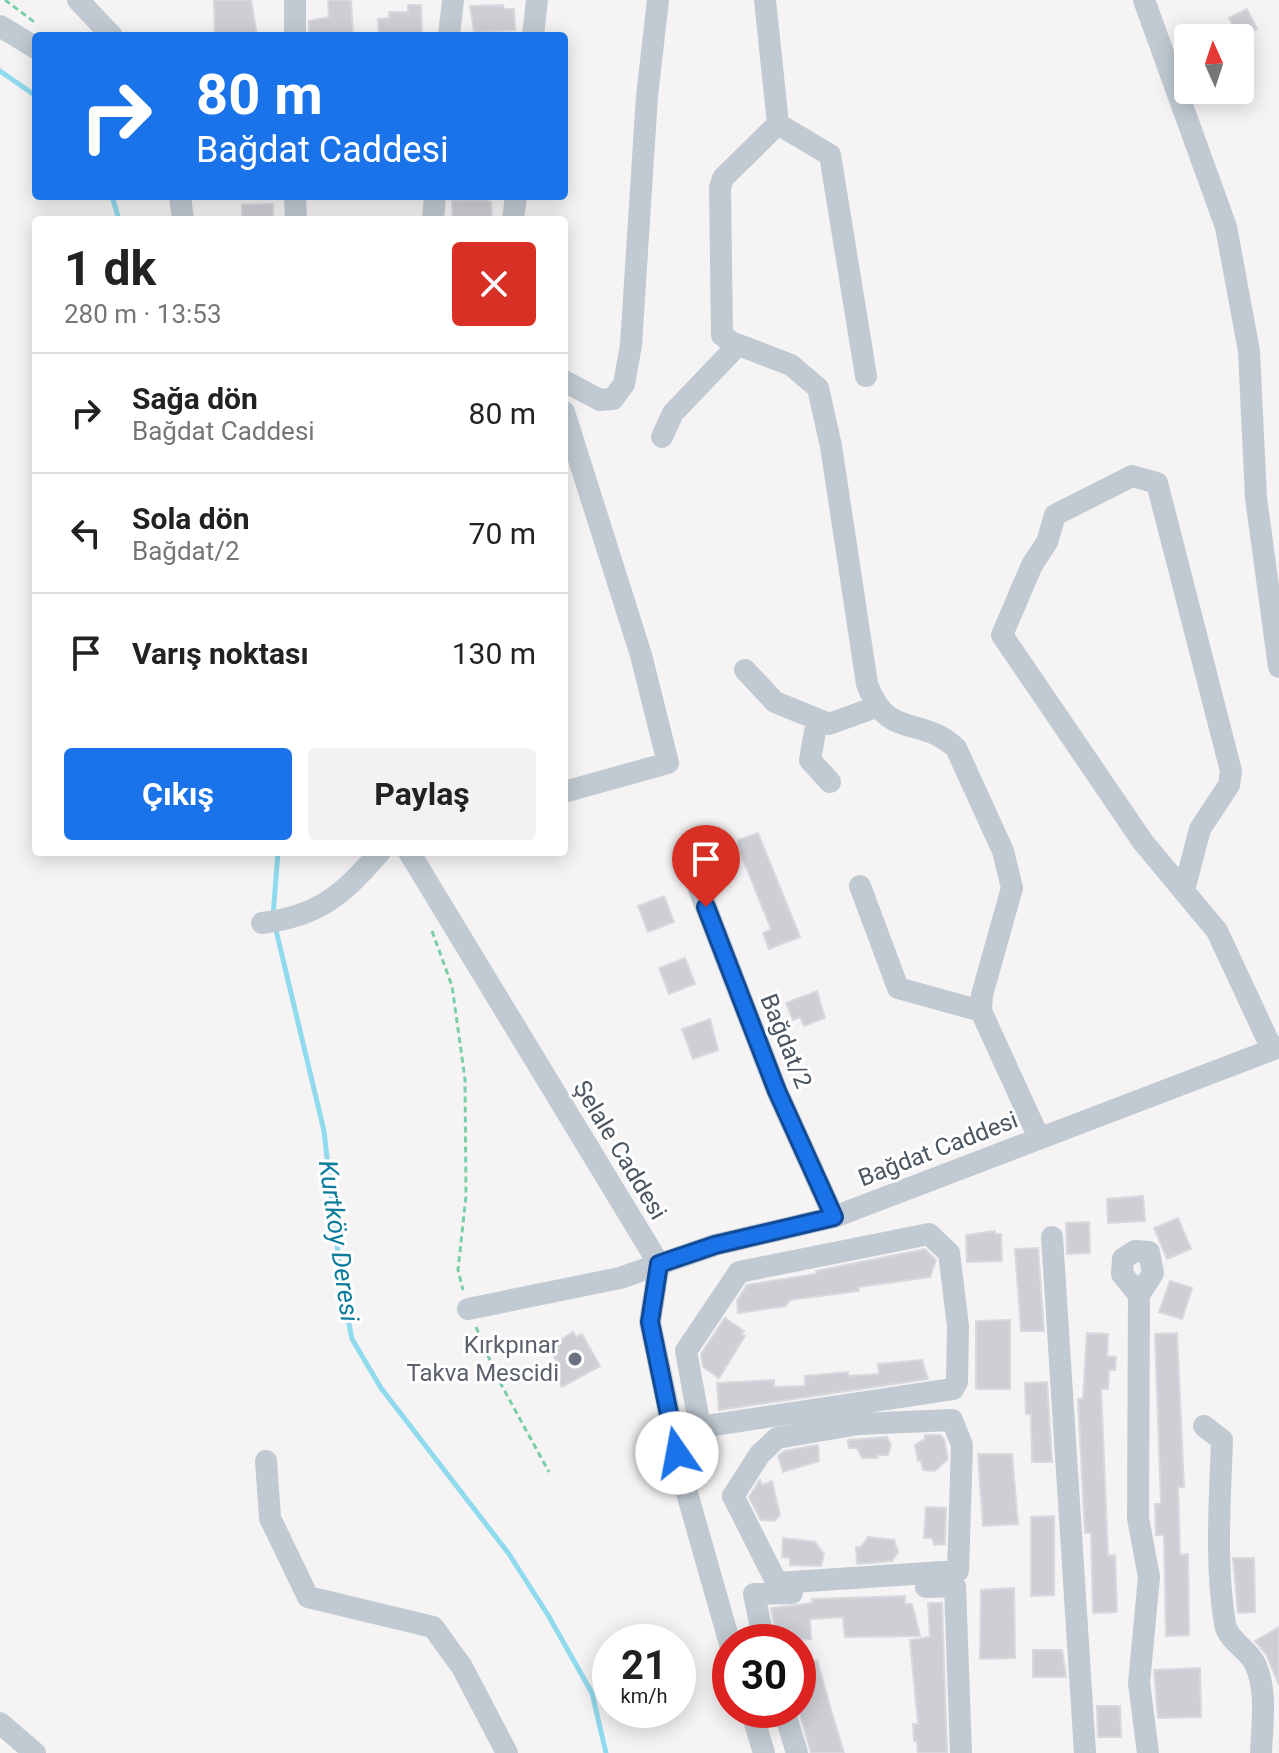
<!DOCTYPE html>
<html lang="tr">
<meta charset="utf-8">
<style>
body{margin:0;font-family:Roboto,sans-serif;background:#f2f2f2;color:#222;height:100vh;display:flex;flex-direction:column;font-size:30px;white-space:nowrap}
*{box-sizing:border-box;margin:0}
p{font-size:26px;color:#767676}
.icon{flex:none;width:44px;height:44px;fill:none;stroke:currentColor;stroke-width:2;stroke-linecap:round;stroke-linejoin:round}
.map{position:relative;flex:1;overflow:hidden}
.sheet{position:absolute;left:32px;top:216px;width:536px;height:640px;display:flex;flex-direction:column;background:#fff;border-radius:8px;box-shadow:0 4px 20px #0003}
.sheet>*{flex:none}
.hud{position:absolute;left:32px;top:32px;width:536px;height:168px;border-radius:8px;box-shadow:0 4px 20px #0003;background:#1a73e8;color:#fff;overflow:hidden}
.needle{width:52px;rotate:357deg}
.tools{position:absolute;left:1174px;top:24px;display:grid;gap:16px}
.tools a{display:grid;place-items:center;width:80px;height:80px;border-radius:8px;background:#fff;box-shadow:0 4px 20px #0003;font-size:40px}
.speed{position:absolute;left:592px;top:1624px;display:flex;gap:16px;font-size:40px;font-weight:700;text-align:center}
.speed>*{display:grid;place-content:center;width:104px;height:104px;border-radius:50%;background:#fff;box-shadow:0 4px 20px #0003;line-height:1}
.speed small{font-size:20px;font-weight:400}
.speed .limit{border:12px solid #d22;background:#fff;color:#111}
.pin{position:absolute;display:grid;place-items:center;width:68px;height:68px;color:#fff;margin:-82px -34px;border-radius:50% 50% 50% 0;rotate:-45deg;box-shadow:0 0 8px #0007}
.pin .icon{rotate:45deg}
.me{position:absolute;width:88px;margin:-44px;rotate:348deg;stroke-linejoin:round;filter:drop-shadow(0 0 6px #0008)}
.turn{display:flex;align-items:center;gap:28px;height:168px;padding:0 32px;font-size:36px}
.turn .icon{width:104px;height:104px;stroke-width:2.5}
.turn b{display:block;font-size:56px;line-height:68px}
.round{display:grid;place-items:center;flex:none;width:84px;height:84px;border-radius:8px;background:#f2f2f2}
.summary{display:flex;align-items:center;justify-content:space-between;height:136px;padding:0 32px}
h1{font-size:48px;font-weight:700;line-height:60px}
.primary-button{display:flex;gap:16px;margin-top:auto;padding:16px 32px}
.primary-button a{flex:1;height:92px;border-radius:8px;background:#1a73e8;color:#fff;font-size:32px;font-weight:700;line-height:92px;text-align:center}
.primary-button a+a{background:#f2f2f2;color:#222}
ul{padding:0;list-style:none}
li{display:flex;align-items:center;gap:24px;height:120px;padding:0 32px;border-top:2px solid #e0e0e0}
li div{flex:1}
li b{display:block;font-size:30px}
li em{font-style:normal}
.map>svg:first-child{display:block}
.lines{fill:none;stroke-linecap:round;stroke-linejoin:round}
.stream{stroke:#90daee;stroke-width:5}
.building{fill:#cdcfd5;stroke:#d7d9de;stroke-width:2}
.path{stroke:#7ad0a6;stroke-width:3;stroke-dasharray:6 4;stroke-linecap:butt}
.minor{stroke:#c1cad2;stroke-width:22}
.route-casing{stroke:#114b97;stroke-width:20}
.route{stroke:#1a73e8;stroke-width:14}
.worship-dot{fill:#6b7280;stroke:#fff;stroke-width:3}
.labels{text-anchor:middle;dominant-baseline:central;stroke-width:6;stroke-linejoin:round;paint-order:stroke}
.street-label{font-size:24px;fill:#4a5661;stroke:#fff}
.worship-label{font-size:24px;fill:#5b616d;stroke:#fff;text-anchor:end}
.water-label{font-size:26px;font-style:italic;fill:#0c7c9b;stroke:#fff}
</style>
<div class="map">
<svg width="1279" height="1753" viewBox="0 0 1279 1753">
<rect width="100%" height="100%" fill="#f5f3f3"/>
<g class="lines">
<path class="stream" d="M0,71L36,96
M112,196L119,220
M273,916L278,852
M275,926L324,1131L342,1289L352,1339L381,1388L509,1554L548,1615L592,1693L606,1753"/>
</g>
<path class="building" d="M214,0H251L257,36H215Z
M328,0H351L353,36H309V21L329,17Z
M408,5H421L422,36H379L378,19L389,18V12H408Z
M503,5L504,9H514L515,30L474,32L470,6Z
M1247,9L1257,29L1239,38L1229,18Z
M483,200L491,202L492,220H453L452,201Z
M273,204V220H242V205Z
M758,833L800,937L769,949L763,933L771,929L738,847V840Z
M664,896L674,922L648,932L638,906Z
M685,958L695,984L669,994L659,968Z
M817,991L825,1018L804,1026L800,1017L793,1020L786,1003Z
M710,1019L718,1050L693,1059L682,1029Z
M1143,1196L1145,1221L1108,1223L1107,1199Z
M1178,1218L1191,1249L1167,1259L1154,1228Z
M1089,1222L1090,1253L1067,1254L1066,1223Z
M995,1231V1234H1001L1002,1261L967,1262L966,1235Z
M1038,1248L1044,1331H1021L1015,1249Z
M925,1249L936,1260L930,1277L858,1287L859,1291L790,1300L786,1306L738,1313L737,1301L747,1285L816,1274V1271Z
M1170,1281L1192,1288L1182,1319L1159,1312Z
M725,1318L744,1331L741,1334L745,1336L719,1378L703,1367L701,1354Z
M1010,1320V1389H976V1321Z
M573,1332L576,1337L582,1334L600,1366L562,1387L552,1369L558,1365L552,1352L559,1348L556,1343Z
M1087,1333L1108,1334L1107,1356L1116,1357L1115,1370H1109L1108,1389H1101L1108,1556L1115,1555L1117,1612L1093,1613L1091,1533H1085L1078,1399H1083Z
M1177,1333L1184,1487H1178L1180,1555L1188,1554L1189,1635L1166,1636L1164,1535H1156L1155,1504H1161L1155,1334Z
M922,1360L928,1379L719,1410L717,1383L774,1380V1387L805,1386V1376L848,1372V1376L879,1374L878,1364Z
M1047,1382L1052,1462H1032L1031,1414H1026L1025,1383Z
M925,1435H940L944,1439L948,1459L935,1471L923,1470L921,1460L918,1461L915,1445L925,1439Z
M887,1437L891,1445L888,1455H877L878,1458H862L857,1448H849L848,1440Z
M818,1445L819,1461L783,1472L778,1456L784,1451Z
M978,1454H1012L1018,1524L983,1526Z
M760,1480L762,1485L772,1481L780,1515L774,1521L761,1520L749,1497Z
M926,1507L946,1508L945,1544L934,1545L932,1538H924Z
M1054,1516V1595L1031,1596V1517Z
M868,1537L894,1540L898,1552L892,1561L857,1564L856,1547H861Z
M783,1538L815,1542L824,1554L821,1566L790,1565V1558L782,1557Z
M1233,1558H1254L1255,1612L1238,1613Z
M1014,1588L1015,1658L980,1659L981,1590Z
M905,1596V1604H912L920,1636L845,1637L843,1617L810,1619L811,1639L778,1642L771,1608L813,1603L812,1599Z
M928,1603H942L947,1753H918L917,1741H914L913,1724H918L910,1640L930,1637Z
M1279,1627V1685L1266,1654L1255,1641Z
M1033,1650H1062L1066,1677H1033Z
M817,1660L831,1710L844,1753H811L798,1708V1666Z
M1200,1668L1201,1717L1158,1718L1154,1670Z
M1097,1706H1120L1121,1737H1098Z"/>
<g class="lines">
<path class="path" d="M5,0L37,24
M432,931L452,986L465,1079L466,1196L458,1270L463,1290
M476,1327L497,1377L549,1472"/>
<path class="minor" d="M78,0L112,36
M765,0L778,124L723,178L720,188L722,335L731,342L791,365L818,388L831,446L867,684C888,741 919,714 956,748L1003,851L1012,888L982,995L981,1011L1039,1138
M1144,0L1226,227L1249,351L1256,498L1279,667
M0,26L36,48
M295,36V0
M449,36L453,0
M533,36L537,0
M778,124L830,155L866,376
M180,196L183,220
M295,196L296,220
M433,220L435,196
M513,220L516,196
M564,381L600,400L613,399L624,384L631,345L647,96L658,0
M564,412L641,655L668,763L564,792
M662,437L673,413L738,345
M745,670L775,702L829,724L876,707
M817,720L810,760L830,782
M409,852L659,1264L650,1322L683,1479L730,1644
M696,881L777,1091L834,1217
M860,886L898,988L981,1011
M1184,890L1200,829L1229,785L1231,771L1157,483L1132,476L1055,515L1047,542L1032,565L1002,635L1143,842L1217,931L1272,1049
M262,923C320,916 343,894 380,852
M929,1234L949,1253L958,1326L957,1382L953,1389L700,1427L686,1351L739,1272Z
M1052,1237L1085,1753
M1139,1295L1122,1274L1123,1259L1135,1251L1149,1252L1153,1273L1139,1295L1138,1518L1149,1577L1139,1683L1148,1753
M468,1309L620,1278L715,1245L834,1217L1279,1047
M952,1420L962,1445L958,1571L777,1583L733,1496L760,1454L777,1438L859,1424Z
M1204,1426L1222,1440C1220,1501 1215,1564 1225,1624C1227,1639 1247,1649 1254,1662C1268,1688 1262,1725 1261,1753
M266,1461L270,1518L308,1597L433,1627L462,1667L507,1753
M926,1587L955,1586L961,1753
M764,1642L754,1594L792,1593
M751,1710L764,1753
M784,1710L797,1753
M0,1723L35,1753"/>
</g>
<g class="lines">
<g class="route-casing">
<path id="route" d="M677,1453L650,1322L659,1264L715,1245L834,1217L777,1091L706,907"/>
</g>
<use href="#route" class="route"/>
</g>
<circle class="worship-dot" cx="575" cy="1359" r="8"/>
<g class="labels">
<g class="street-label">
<text transform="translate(786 1041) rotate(68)">Bağdat/2</text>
<text transform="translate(938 1149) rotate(-21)">Bağdat Caddesi</text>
<text transform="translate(620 1150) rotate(59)">Şelale Caddesi</text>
</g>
<g class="worship-label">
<text x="559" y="1345">Kırkpınar<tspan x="559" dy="28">Takva Mescidi</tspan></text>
</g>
<g class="water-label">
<text transform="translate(339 1241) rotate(82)">Kurtköy Deresi</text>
</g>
</g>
</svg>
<div class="tools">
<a><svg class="needle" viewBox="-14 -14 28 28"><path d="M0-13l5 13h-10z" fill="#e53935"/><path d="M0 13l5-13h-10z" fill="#767676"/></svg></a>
</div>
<div class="speed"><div>21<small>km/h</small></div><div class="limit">30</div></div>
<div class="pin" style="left:706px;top:907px;background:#d93025"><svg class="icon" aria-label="arrive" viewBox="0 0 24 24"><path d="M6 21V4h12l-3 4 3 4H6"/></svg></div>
<svg class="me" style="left:677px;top:1453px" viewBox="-20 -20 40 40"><circle r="19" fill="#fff"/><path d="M0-13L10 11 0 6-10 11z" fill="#1a73e8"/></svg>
<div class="hud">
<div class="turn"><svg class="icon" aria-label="right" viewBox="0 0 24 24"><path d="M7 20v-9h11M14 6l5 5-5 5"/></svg><div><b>80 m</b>Bağdat Caddesi</div></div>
</div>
<section class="sheet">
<div class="summary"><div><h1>1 dk</h1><p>280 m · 13:53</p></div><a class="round" style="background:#d93025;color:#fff"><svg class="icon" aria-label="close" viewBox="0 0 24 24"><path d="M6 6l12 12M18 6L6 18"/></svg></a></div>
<ul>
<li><svg class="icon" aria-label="right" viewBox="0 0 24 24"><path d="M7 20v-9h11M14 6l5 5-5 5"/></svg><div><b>Sağa dön</b><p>Bağdat Caddesi</p></div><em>80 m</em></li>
<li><svg class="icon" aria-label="left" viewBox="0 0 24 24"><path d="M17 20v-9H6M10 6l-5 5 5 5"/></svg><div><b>Sola dön</b><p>Bağdat/2</p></div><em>70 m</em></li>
<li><svg class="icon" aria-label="arrive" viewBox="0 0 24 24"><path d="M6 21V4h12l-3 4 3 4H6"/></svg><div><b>Varış noktası</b></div><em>130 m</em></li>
</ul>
<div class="primary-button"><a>Çıkış</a><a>Paylaş</a></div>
</section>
</div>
